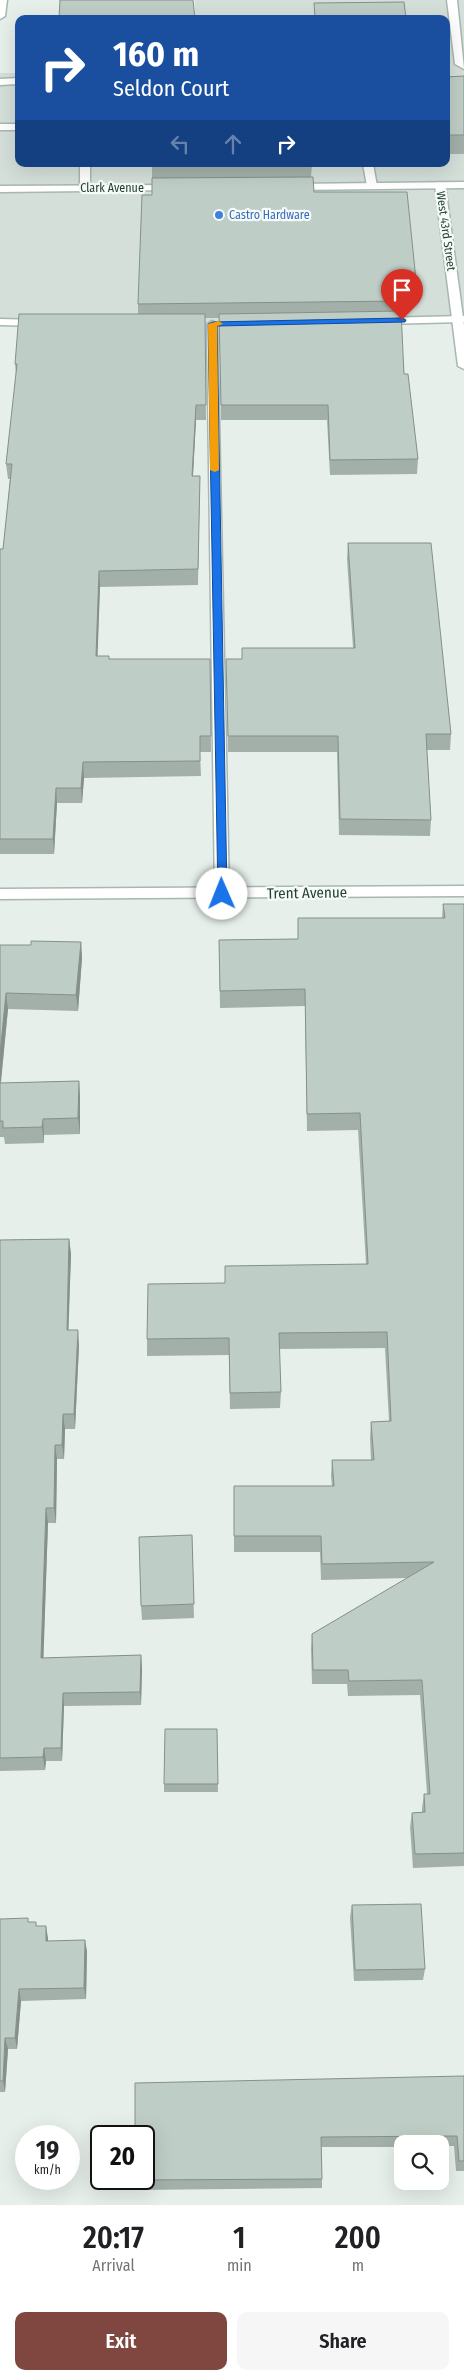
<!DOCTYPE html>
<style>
body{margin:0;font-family:"Fira Sans Condensed",sans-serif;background:#f6f6f6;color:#202124;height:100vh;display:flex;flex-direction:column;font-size:19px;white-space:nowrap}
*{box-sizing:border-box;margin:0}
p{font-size:16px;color:#757577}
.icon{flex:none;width:28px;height:28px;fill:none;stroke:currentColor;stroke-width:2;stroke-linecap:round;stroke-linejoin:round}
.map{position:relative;height:2205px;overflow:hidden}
.side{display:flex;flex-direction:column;background:#fff;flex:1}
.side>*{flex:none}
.guide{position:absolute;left:15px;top:15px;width:435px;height:152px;border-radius:10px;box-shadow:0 5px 20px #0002;background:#1a4fa0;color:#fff;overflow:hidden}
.controls{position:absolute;left:394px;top:2135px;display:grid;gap:10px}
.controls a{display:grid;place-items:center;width:55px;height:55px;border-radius:10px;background:#fff;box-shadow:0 5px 20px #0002;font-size:25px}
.speed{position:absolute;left:15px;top:2125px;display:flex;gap:10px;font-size:25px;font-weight:700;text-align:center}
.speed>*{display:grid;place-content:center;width:65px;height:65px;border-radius:50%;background:#fff;box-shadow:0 5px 20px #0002;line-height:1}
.speed small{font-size:12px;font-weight:400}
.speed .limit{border:2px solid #111;border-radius:8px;background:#fff;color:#111}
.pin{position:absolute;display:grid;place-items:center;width:42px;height:42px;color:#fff;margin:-51px -21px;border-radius:50% 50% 50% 0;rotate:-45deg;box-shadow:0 0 5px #0007}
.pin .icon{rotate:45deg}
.me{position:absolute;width:55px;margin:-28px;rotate:359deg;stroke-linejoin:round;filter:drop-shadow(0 0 4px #0008)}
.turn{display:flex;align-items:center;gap:18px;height:105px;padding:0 15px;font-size:22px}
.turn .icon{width:65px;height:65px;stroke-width:2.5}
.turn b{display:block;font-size:35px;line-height:42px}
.lanes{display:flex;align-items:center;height:48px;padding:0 15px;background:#0003;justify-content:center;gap:25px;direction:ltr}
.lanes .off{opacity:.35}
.eta{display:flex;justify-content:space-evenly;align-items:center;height:85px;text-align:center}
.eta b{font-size:30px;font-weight:600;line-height:35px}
.button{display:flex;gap:10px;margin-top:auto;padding:10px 15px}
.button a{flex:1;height:58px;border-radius:10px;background:#7f473f;color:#fff;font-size:20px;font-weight:600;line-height:58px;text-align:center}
.button a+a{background:#f6f6f6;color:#202124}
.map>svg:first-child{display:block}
.built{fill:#d4dfd9}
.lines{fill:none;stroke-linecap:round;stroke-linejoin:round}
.service-casing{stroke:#a8b7b1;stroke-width:3}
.minor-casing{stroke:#a8b7b1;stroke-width:3}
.tertiary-casing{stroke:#a8b7b1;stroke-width:3}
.service{fill:#fff;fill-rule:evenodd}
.minor{fill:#fff;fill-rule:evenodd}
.tertiary{fill:#fff;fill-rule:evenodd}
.wall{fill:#a3b0a9}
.shaded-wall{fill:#85908a}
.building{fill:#becdc5;stroke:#85908a}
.route{fill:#1a73e8;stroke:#114b97}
.slow{fill:#f59e0b}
.shop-dot{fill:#3f7fe0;stroke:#f7fbf8;stroke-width:2}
.labels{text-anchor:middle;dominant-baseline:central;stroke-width:4.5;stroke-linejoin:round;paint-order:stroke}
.far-street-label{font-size:12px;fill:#244137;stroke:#f7fbf8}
.far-shop-label{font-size:12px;fill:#366cbe;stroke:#f7fbf8;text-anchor:start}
.street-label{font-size:15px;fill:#244137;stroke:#f7fbf8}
</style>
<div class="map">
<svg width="464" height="2205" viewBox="0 0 464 2205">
<rect width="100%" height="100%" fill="#e6efea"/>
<path class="built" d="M195,0H464V319L212,324L0,322V73H19V164H446V19H195Z"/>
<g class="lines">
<g class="service-casing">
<path id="service" d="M447,0H457L464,69L455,64Z
M19,78V84L0,85V79Z
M0,124H19V130H0Z
M80,164H90V189L85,192L80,189Z
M363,164H373L377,186L376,188H368L367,186Z
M464,316V322L381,324L376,321L381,318Z
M0,319L38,320L43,323L38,326L0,325Z
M212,321L217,324L229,894L222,899L215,894L207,324Z"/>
</g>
<g class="minor-casing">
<path id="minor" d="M440,182L445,185L464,325V369L458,366L435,185Z
M464,886V896L0,899V889Z"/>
</g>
<g class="tertiary-casing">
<path id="tertiary" d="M0,0H7L5,16L0,19Z
M464,182V188L293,190L288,187L293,184Z
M173,185L178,188L177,190L0,192V186Z"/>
</g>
<use href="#service" class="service"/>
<use href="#minor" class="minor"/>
<use href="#tertiary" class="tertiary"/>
</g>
<path class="wall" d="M464,76V154H446V77Z
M152,164H312L311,177L314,192L417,290L416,304H400L399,311L404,374L418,459L417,474L330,475L327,420H221L219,318H205L206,420H196L193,476H200L198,585L100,587L97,656L109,659H210L211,752H200L201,776L84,778L82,803H57L54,854H0V549H3L10,479H8L6,464L16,374L15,364L138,314V304L152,195Z
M348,543L451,734L450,750H427L431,820L430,836L339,835L337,752H228L226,659H242L353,648L347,559Z
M443,904H464V1866L413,1868L410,1827L412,1813L422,1812V1808L424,1794H427L420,1695L348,1696L347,1684H312L311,1649L312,1634L408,1578L321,1580L320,1552H234V1486H332L331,1476L332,1460H371L370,1438L371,1422L389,1421L385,1348L279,1349L281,1392L280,1408L230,1409L229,1355L147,1356V1339L225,1283L366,1264L358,1130L307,1131L305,1006L220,1008L219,940L298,939V918H442Z
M81,942L82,958L78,1011L8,1009L1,1083L79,1081L80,1097V1134L44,1135V1143L5,1144L4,1137H0V945H31Z
M69,1239L71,1254L68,1330L79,1345L75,1429H65L64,1459H57L56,1523H48L43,1658L141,1655L142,1669L141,1705L64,1706L62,1761H46L45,1770L0,1771V1240Z
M192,1535L194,1618L142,1620L141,1606Z
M217,1729L218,1792H164V1784Z
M352,1905L425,1969L423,1980L354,1981L350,1917Z
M0,1919L29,1922L37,1926L48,1938V1941L87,1951L86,1999L21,2001L17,2049H8L5,2092H0Z
M464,2076V2171H456L454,2146H440V2144H402V2147H321L322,2179V2188L136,2190L135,2179Z"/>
<path class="shaded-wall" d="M196,405V420L192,492V476Z
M99,571L100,587L97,672L96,656Z
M83,762L84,778L82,803L81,788Z
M56,788L57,803L54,854L53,839Z
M81,942L82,958L78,1011L76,995Z
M6,993L8,1009L0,1089V1054Z
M79,1081L80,1097V1134L78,1118Z
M43,1119L44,1135V1143L42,1127Z
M69,1239L71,1254L68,1345L67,1330Z
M78,1330L79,1345L75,1429L74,1414Z
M63,1414L65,1429L64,1459L62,1445Z
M55,1445L57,1459L56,1523L54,1508Z
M46,1508L48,1523L43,1672L41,1658Z
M141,1655L142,1669L141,1705L140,1692Z
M63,1693L64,1706L62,1761L61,1748Z
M44,1748L46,1761L45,1770L43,1757Z
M46,1926L48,1938V1952L46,1941Z
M85,1940L87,1951L86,1999L84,1988Z
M19,1989L21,2001L17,2049L15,2038Z
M5,2038L8,2049L5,2092L3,2081Z"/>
<path class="building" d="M60,0H193L195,19H59Z
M404,2L406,19H270L315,18L314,3Z
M464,76V135H446V77Z
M152,164H312L152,165Z
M313,177L314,192H407L417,290H399L400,301L138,304L142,195H152V178Z
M401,311L404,374H408L418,459L330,460L328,405H221L219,314Z
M19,314H205L206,405H196L192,476H200L198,569L99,571L96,656H109V659H210L211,736H200V761L83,762L81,788H56L53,839H0V549H3L12,464H6L17,364H15Z
M348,543H431L451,734H426L431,820L340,819L338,736H228L226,659H242V648H355Z
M443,904H464V1853L415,1854L412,1813L425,1812L424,1794H430L422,1680L349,1681L348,1670H313L312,1634L434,1562L322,1564L321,1536H234V1486H334L332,1460H374L371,1422L391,1421L387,1332L279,1333L281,1392L230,1393L229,1338L147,1339L148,1284L225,1283V1266L368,1264L360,1113L307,1114L305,989L220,991L219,940L298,939V918H445Z
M31,941L81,942L76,995L6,993L0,1054V945H31Z
M79,1081L78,1118L43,1119L42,1127L3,1128V1121H0V1083Z
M69,1239L67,1330H78L74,1414H63L62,1445H55L54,1508H46L41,1658L141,1655L140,1692L63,1693L61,1748H44L43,1757L0,1758V1240Z
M192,1535L194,1604L141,1606L139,1537Z
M165,1729H217L218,1784H164Z
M421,1904L425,1969L355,1970L352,1905Z
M28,1918V1922H36V1926H46V1941L85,1940L84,1988L19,1989L15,2038H5L3,2081H0V1919Z
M464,2076V2161H459L457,2136L321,2137L322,2179L135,2180V2179H144V2136H135V2083Z"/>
<path class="route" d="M402,318L406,320L405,322L217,326L227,894L222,898L218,897L208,324L212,322Z"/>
<path class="slow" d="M219,321L223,324L217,326L219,470L215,472L210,470L208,324Z"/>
<circle class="shop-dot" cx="219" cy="215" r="5"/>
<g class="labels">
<g class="far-street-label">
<text x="112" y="188">Clark Avenue</text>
<text transform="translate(446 231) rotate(82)">West 43rd Street</text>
</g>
<g class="far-shop-label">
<text x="229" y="215">Castro Hardware</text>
</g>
<g class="street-label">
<text transform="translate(307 893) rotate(-1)">Trent Avenue</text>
</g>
</g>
</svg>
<div class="controls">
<a><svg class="icon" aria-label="search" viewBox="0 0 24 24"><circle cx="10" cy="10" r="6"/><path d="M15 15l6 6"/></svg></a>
</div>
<div class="speed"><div>19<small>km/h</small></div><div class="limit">20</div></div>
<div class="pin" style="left:402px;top:320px;background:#d93025"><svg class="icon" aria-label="arrive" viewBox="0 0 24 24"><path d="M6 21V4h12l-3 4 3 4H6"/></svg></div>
<svg class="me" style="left:222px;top:894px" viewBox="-20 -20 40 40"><circle r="19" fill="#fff"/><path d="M0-13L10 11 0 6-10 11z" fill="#1a73e8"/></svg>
<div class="guide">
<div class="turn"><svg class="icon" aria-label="right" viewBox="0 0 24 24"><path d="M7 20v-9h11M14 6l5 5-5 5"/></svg><div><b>160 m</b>Seldon Court</div></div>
<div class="lanes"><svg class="icon off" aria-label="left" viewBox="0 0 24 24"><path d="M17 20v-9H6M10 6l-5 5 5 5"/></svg><svg class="icon off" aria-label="ahead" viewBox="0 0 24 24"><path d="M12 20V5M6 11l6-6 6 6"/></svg><svg class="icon" aria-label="right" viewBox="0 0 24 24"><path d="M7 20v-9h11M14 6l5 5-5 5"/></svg></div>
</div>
</div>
<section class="side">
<div class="eta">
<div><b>20:17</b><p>Arrival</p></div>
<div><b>1</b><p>min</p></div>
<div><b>200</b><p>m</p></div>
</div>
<div class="button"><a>Exit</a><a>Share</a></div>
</section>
